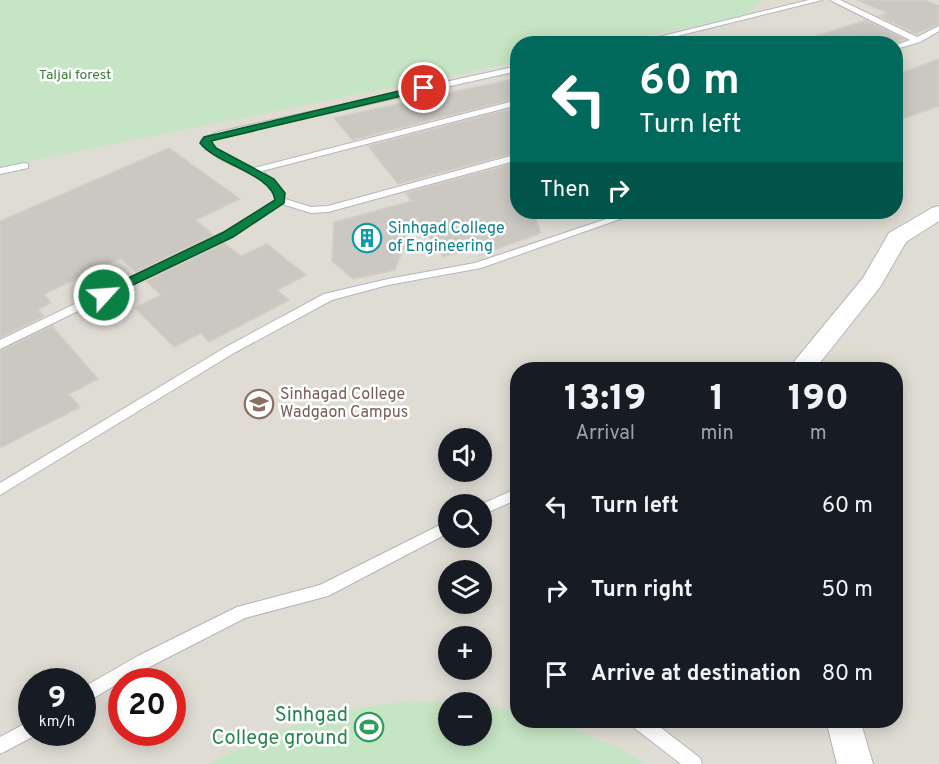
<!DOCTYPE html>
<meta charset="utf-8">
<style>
body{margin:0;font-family:Overpass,sans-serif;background:#20242c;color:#f1f3f6;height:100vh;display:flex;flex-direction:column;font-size:22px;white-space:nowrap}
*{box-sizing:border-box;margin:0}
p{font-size:20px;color:#9ea1a6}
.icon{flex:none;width:33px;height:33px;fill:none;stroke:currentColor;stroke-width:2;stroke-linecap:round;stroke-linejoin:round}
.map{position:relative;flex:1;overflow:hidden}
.details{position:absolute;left:510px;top:362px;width:393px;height:366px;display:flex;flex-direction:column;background:#171b24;border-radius:24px;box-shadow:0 3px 15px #0003}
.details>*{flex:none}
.guide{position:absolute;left:510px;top:36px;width:393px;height:183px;border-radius:24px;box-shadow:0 3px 15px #0003;background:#00695c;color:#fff;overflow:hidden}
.fabs{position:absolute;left:438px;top:428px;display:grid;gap:12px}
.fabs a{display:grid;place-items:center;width:54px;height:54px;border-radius:50%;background:#171b24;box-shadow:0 3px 15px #0003;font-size:30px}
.speed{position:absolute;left:18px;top:668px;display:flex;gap:12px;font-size:30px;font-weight:700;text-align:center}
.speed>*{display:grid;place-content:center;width:78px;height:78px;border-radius:50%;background:#171b24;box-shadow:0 3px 15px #0003;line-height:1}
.speed small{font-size:15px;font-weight:400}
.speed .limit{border:9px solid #d22;background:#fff;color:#111}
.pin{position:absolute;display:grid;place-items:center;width:51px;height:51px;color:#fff;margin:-26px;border:3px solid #fff;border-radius:50%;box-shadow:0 2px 6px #0007}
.me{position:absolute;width:66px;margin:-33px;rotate:64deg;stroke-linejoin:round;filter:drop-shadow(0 0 4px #0008)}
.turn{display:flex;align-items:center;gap:21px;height:126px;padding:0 30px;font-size:27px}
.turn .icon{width:78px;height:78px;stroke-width:2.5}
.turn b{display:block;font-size:42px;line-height:51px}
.then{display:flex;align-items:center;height:57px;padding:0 30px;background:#0003;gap:12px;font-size:22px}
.eta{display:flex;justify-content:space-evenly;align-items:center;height:102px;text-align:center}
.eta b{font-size:36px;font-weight:800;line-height:42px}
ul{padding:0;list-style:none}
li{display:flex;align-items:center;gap:18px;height:84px;padding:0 30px}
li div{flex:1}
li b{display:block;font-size:22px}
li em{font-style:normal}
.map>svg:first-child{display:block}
.education{fill:#dfdcd4;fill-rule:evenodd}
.green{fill:#c6e5c4}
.building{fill:#cbc8c2;stroke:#d3cec5;stroke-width:1.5}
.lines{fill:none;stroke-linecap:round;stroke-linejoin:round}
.service-casing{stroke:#b3b6ba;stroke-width:2}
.minor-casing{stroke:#b3b6ba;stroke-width:2}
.service{fill:#fff;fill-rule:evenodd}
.minor{fill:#fff;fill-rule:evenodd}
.route{fill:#0b8043;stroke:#07532c;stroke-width:1.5}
.labels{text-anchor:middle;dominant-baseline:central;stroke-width:5;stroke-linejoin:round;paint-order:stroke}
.far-park-label{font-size:14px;fill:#3a803b;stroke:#fff}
.culture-label{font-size:16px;fill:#0d838f;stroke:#fff;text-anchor:start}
.education-label{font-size:16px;fill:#785e54;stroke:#fff;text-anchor:start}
.near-leisure-label{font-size:20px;fill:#27864d;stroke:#fff;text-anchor:end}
</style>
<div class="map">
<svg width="939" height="764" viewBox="0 0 939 764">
<rect width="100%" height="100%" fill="#efede6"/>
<path class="education" d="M589,0H939V764H0V145ZM518,44H896V212H518ZM518,369H896V720H518ZM448,438H482V471H448ZM448,504H482V537H448ZM448,570H482V603H448ZM448,636H482V669H448ZM32,681H82V732H32ZM122,681H172V732H122ZM448,702H482V735H448Z"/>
<path class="green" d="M0,0H763L745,16L610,43L518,44L517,62L0,167Z
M409,701L448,702V735H482V704L517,712L518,720H552L617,747L645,764H209L269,734L339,711Z"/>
<path class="building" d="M857,0H925L939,6V24L916,34L879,16L888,13Z
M866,20L903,39L893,44H808L807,39Z
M939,59V106L896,121V75Z
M518,78V98L352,140L334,118Z
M518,107V152L398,184L368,146Z
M169,148L240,199L196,220L213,235L136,272L121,258L44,294L51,303L38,309L44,316L0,338V221Z
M518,162V212H533L541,233L480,255L475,246L443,257L416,217L395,270L353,279L332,261L334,222L412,201L405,193Z
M224,243L241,256L267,244L306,275L277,290L289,300L209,342L201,333L174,347L135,308L161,295L146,281Z
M52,326L98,379L69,394L80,407L0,448V351Z"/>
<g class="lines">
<g class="service-casing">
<path id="service" d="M809,0H822L645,44H630Z
M830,0H840L917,37L939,26V31L920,42L896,49V45L910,40Z
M518,66V71L221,137L210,142C220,157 239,161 254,168L518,100V105L262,171C274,179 281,186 285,199L311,207L328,206L518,154V160L328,212L311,213L282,204L232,236L0,349V340L224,232L276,200C264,163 221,173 201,141L202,139L218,132Z
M25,163L28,164V168L0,174V168Z
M627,212H640L481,268L388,285L332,300L234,353L0,495V483L226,347L324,294L388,279L475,263Z
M518,488V499L482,515V504Z
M448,521V533L328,596L245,618L122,681L82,705V688L138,656L237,607L320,585Z
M32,720V732H39L38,734L0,754V737Z
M630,720H651L700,758L702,764H681L632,726Z"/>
</g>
<g class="minor-casing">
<path id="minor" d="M939,206V221L906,242L880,287L815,369H788L863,278L889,233L932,208Z
M826,720H860L873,764H837Z"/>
</g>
<use href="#service" class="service"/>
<use href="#minor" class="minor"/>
</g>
<path class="route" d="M424,85L429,88L427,90L211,141L216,148L274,179L285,193L284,203L233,237L108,297H99L98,295L99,292L224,232L275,200C272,174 216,164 200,143L204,137Z"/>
<defs>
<g id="building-ring" transform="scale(1.5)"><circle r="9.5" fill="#fff" stroke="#0f9aa8" stroke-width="1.5"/><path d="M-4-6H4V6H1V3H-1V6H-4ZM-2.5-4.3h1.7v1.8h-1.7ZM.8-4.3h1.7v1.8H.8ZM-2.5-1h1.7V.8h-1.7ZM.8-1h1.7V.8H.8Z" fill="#0f9aa8"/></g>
<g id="university-ring" transform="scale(1.5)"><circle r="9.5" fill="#fff" stroke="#8d6e63" stroke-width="1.5"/><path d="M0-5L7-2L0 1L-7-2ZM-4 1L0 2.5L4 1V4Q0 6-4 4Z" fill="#8d6e63"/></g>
<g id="stadium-ring" transform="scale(1.5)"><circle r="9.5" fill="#fff" stroke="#2e9e5b" stroke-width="1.5"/><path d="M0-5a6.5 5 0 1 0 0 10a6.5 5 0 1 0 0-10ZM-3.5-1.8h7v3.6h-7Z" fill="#2e9e5b"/></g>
</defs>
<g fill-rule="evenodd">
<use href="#building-ring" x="367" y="238"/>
<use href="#university-ring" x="259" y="404"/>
<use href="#stadium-ring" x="369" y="727"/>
</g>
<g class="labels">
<g class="far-park-label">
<text x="75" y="75">Taljai forest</text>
</g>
<g class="culture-label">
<text x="388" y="229">Sinhgad College<tspan x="388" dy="18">of Engineering</tspan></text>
</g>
<g class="education-label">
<text x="280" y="395">Sinhagad College<tspan x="280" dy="18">Wadgaon Campus</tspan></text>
</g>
<g class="near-leisure-label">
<text x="348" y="716">Sinhgad<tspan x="348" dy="23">College ground</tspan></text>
</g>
</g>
</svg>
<div class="fabs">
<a><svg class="icon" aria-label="sound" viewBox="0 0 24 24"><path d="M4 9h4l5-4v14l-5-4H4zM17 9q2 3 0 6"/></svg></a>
<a><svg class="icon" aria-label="search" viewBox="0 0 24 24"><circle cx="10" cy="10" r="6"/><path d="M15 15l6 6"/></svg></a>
<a><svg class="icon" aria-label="layers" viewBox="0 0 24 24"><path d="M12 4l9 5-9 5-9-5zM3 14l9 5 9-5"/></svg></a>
<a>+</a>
<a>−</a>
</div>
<div class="speed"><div>9<small>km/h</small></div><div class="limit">20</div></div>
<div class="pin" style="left:424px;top:88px;background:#d93025"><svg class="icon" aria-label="arrive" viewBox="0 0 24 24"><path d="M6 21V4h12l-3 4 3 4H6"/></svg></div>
<svg class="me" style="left:104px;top:295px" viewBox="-20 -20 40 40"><circle r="17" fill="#0b8043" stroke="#fff" stroke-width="3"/><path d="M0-11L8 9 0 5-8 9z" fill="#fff"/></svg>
<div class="guide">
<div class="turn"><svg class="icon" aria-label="left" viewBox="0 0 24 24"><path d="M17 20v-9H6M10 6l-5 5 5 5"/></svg><div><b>60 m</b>Turn left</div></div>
<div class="then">Then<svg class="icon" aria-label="right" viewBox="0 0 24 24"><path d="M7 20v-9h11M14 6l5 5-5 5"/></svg></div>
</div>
<section class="details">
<div class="eta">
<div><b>13:19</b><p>Arrival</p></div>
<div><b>1</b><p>min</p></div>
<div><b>190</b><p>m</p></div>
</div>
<ul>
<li><svg class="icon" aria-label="left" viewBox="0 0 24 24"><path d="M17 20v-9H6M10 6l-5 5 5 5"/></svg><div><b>Turn left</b></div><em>60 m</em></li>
<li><svg class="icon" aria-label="right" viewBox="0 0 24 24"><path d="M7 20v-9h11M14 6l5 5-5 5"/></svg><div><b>Turn right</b></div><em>50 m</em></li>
<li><svg class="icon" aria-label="arrive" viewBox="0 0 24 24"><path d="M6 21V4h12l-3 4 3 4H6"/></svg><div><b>Arrive at destination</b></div><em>80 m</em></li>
</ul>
</section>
</div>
